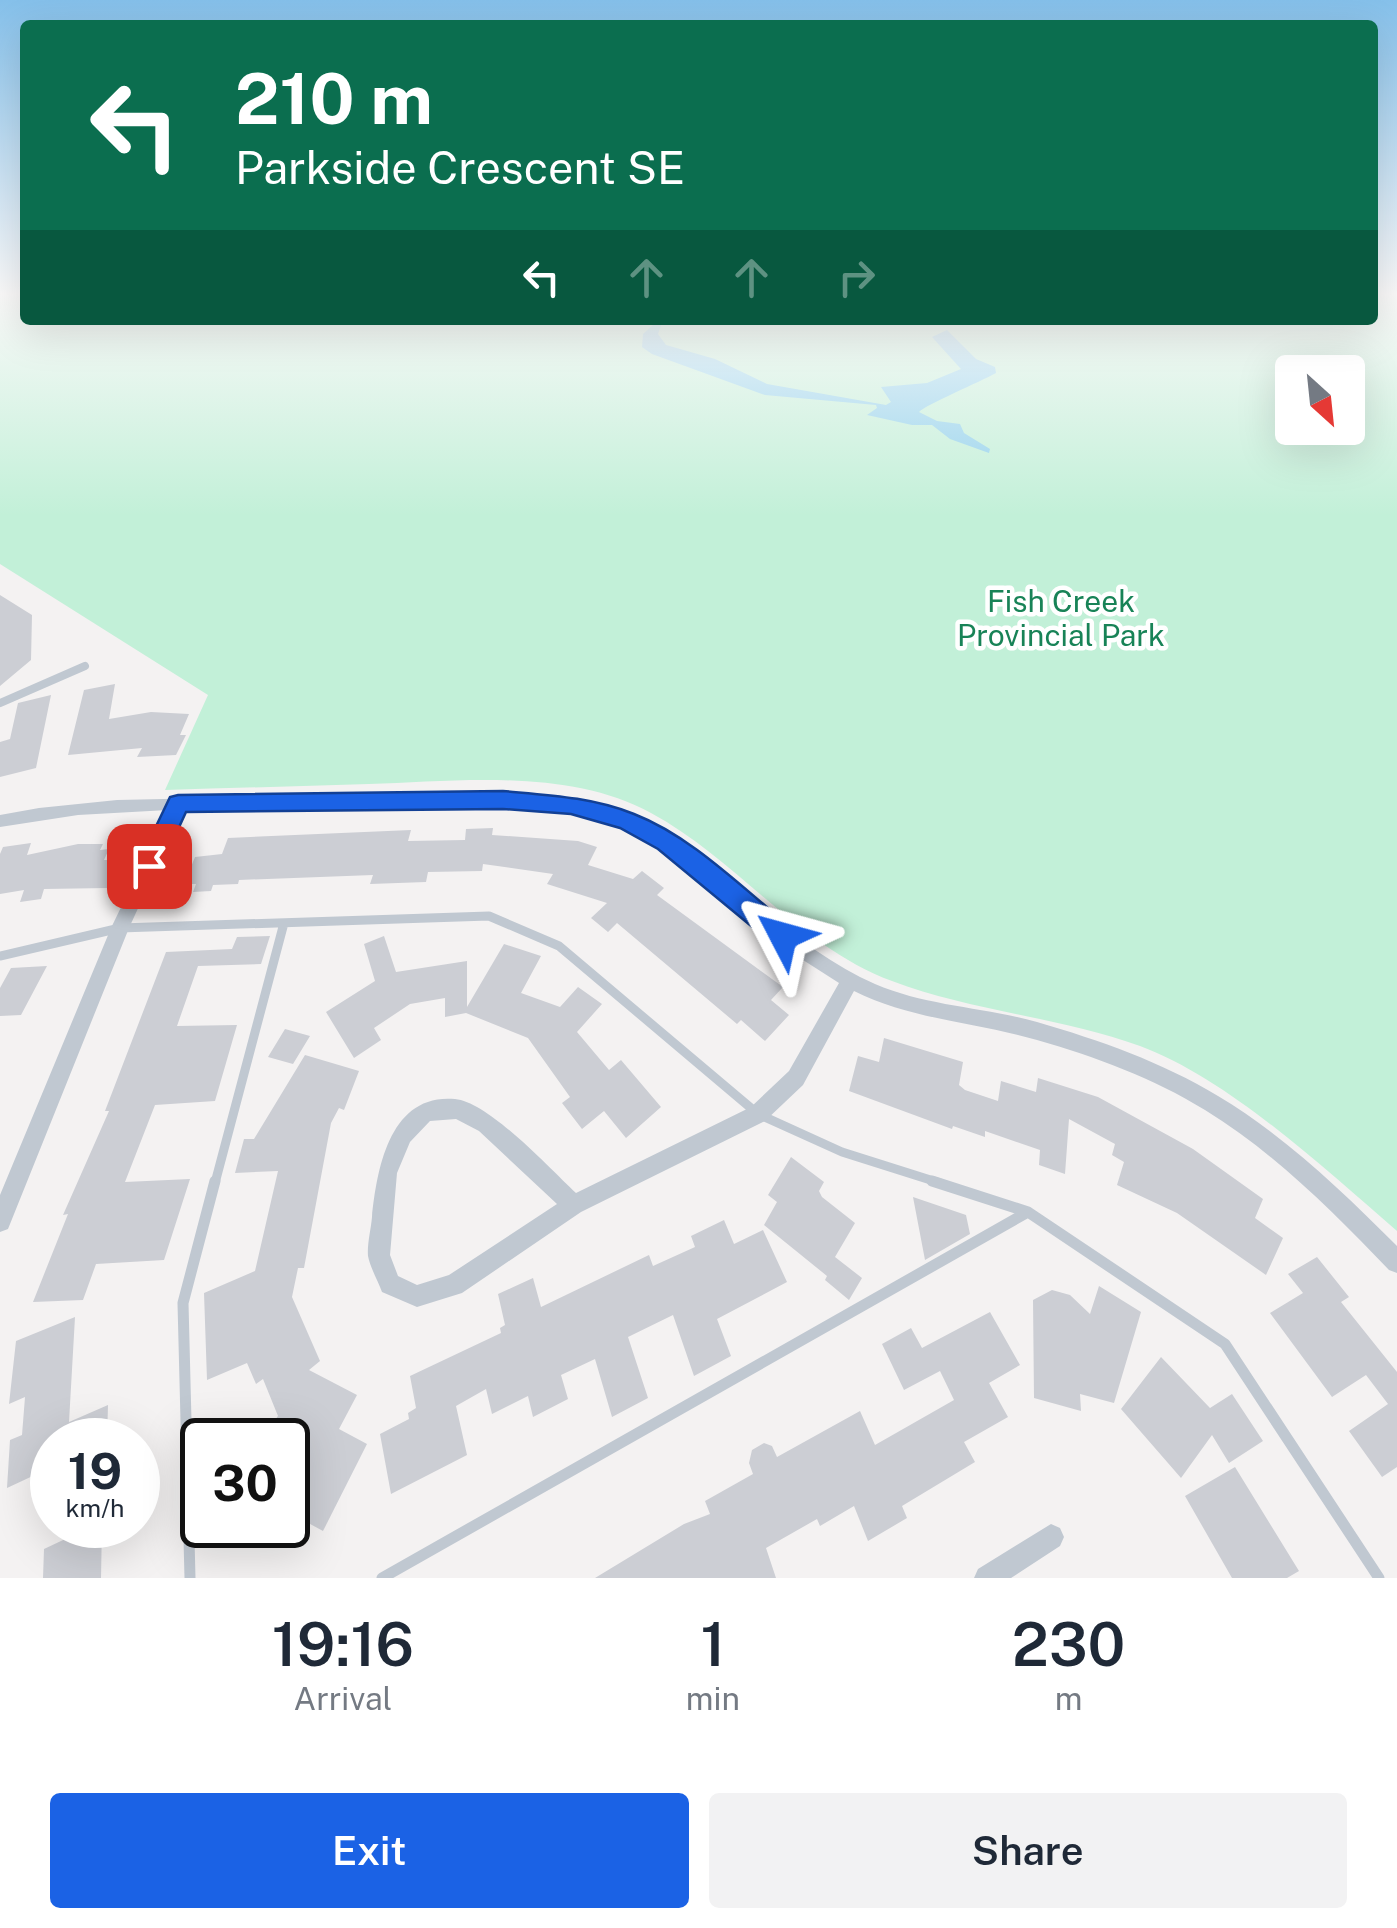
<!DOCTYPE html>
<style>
body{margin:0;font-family:"Public Sans",sans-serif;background:#f2f2f3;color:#1f2937;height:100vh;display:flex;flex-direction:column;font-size:38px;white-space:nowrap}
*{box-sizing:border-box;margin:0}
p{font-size:32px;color:#747a83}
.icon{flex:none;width:55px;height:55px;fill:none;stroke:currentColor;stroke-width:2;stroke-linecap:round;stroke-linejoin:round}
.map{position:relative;height:1578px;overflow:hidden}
.details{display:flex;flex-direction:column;background:#fff;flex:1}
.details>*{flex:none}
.hud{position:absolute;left:20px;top:20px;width:1358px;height:305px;border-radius:10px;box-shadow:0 10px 40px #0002;background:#0b6e4f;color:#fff;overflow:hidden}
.needle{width:65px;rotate:153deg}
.tools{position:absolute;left:1275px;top:355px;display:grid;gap:20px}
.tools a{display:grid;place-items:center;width:90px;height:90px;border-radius:10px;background:#fff;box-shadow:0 10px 40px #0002;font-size:50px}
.speed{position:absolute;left:30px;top:1418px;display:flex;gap:20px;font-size:50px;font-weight:700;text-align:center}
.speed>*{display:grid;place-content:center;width:130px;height:130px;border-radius:50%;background:#fff;box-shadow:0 10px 40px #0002;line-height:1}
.speed small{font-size:25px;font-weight:400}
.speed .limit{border:5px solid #111;border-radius:15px;background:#fff;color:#111}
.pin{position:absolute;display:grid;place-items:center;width:85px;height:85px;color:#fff;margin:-42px;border-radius:20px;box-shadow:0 5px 15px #0006}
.me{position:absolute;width:110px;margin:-55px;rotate:309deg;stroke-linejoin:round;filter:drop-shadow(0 0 8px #0008)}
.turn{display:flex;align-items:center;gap:35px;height:210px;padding:0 50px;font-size:45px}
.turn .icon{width:130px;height:130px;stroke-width:2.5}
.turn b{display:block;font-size:70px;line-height:85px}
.lanes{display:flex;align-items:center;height:95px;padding:0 50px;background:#0003;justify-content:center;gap:50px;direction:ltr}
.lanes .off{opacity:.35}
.eta{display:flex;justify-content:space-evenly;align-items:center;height:170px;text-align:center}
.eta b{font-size:60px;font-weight:600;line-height:70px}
.primary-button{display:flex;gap:20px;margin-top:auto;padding:20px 50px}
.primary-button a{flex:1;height:115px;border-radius:10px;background:#1b62e5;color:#fff;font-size:40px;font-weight:600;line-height:115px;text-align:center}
.primary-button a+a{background:#f2f2f3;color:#1f2937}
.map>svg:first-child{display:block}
.green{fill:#c2f0d8;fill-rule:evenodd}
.water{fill:#90d1ec}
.building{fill:#ccced4}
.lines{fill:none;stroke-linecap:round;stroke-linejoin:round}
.lane-far2{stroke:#c0c8d1;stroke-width:8}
.lane-far1{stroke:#c0c8d1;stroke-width:9}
.lane{stroke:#c0c8d1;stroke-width:11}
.street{fill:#c0c8d1;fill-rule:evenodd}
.route{fill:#1b62e5;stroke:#124095;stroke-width:2.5}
.labels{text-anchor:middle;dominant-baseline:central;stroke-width:9;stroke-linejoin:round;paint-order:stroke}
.park-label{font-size:30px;fill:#188357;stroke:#fff}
</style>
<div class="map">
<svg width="1397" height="1578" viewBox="0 0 1397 1578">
<rect width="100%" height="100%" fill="#f4f2f2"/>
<path class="green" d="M0,295H25V320H1372L1373,295H1397V1231C1325,1169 1229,1079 1140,1046C1059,1017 971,1011 892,981C798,946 738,860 651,813C569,768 459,781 369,784C301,786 233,788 165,790L208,695L0,564ZM1292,372H1348V428H1292Z"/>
<path class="water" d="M653,320L662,322L658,334L666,345L715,359L767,384L886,405L891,402L881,387L927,383L961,369L932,337L947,330L976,359L995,367L996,373C980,382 925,405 919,412L937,421L960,424L964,433L990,449L989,453L950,439L932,425H912L867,415L877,408L876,405L765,395L652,354L642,347L643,334L653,325Z"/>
<path class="building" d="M0,595L32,615L31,660L0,686Z
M115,684L109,719L151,712L189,714L180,735H186L176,755L137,757L142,748L68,755L84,690Z
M51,695L36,768L0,777V742L10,739L18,703Z
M493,828L492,835L578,841L597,847L588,865L633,879L642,871L664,888L657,895L783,987L771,1000L789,1015L765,1041L741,1020L737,1024L617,923L608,932L591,918L607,903L547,884L553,874L483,864L482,871L428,872L426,882L370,884L373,875L239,880L238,884L213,885L211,891L193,892L196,884H184L195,857L222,854L228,838L411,830L408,841L465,840L466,829Z
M31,843L27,855L78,844H103L100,850L109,849L104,860H122L108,888L44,889L41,899L20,902L24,890L0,894V854L3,847Z
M270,936L261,964L198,966L177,1026L237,1025L215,1101L155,1105L125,1182L190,1179L164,1260L96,1264L83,1300L33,1302L68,1214L63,1215L109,1111H105L166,952L232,949L237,937Z
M384,936L396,972L467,961V1007L504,944L541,956L521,993L560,1007L578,987L602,1004L577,1032L609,1070L621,1060L661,1107L626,1138L604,1111L582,1129L562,1103L570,1097L528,1038L466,1013L445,1017V998L410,1004L374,1028L381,1040L354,1058L326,1012L375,981L364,944Z
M47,966L21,1015L0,1016V988L11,968Z
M285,1029L310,1036L293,1064L268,1057Z
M884,1038L963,1062L959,1085L965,1090L998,1101L1001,1081L1036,1092L1038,1078L1098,1097L1193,1149L1263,1199L1255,1218L1283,1238L1266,1275L1177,1213L1117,1185L1124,1162L1112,1155L1115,1144L1069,1119L1065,1174L1039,1165L1040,1150L985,1131V1137L953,1126L952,1129L849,1091L858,1056L879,1062Z
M305,1055L359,1071L344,1110L339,1108L331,1123L304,1268H298L292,1297L320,1361L309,1370L357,1395L339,1429L367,1444L323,1531L288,1512V1440H277L268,1429L278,1416L263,1379L256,1384L247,1363L207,1380L204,1293L255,1271L278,1171L235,1173L244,1139H254Z
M791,1157L824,1182L819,1191L822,1197L855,1223L835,1257L862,1278L849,1300L825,1280L827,1276L764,1225L777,1202L768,1195Z
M913,1197L966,1215L970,1234L925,1260Z
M724,1220L734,1244L763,1230L787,1282L717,1319L731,1356L694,1376L673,1315L628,1337L648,1398L612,1417L595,1359L561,1375L568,1399L533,1417L528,1396L492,1414L486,1389L456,1406L467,1455L391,1494L380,1434L409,1419L408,1413L416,1408L410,1376L501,1333L500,1328L505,1325L498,1294L533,1278L541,1307L649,1255L653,1266L695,1247L691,1236Z
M1317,1257L1349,1297L1341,1302L1397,1372V1467L1382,1477L1349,1431L1388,1404L1366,1375L1332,1397L1270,1313L1303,1293L1288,1274Z
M1099,1286L1141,1312L1114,1403L1080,1394L1081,1411L1034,1398L1033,1300L1052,1290L1070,1295L1090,1314Z
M990,1312L1020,1365L989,1383L1008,1417L964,1442L975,1462L902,1506L907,1518L868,1541L854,1506L820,1526L817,1519L766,1548L776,1578H595L684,1524L710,1514L705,1501L753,1474L749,1463L752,1450L764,1443L772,1446L777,1457L860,1411L875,1445L954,1400L940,1371L904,1390L882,1344L911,1328L922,1348Z
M75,1317L69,1422L108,1405L107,1440H52V1467L7,1488L10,1440L22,1435L25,1397L9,1404L16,1341Z
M1161,1357L1210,1408L1232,1394L1263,1441L1229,1463L1212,1435L1181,1478L1121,1409Z
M1235,1467L1299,1571L1287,1578H1232L1185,1496Z
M95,1525H102L101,1578H43L44,1549Z"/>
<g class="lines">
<path class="lane-far2" d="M0,703L85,666"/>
<path class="lane-far1" d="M0,956L120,928L489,916L559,946L758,1114L842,1152L940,1183
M215,1183L284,923"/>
<path class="lane" d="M932,1181L1028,1212L1225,1344L1379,1578
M190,1578L183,1303L215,1181
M382,1578L1028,1212"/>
<path class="street" d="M432,793C504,792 582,791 647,824C674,838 698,858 721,877C769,915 819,959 875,984C926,1006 983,1007 1037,1022C1099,1040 1162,1062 1218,1096C1285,1136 1342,1191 1397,1246V1273L1389,1270C1333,1212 1275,1153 1205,1110C1153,1078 1096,1057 1037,1040C976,1022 912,1020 854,991L803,1085L765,1121L581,1212L462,1293L417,1307L382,1292C378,1281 370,1267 368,1256C367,1244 371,1229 372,1217C377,1168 390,1093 455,1099C489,1102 550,1169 576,1193L751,1107L789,1071L839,983L789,951L656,844L623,826L594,817L557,810L474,804L183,810L129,928L8,1229L0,1232V1195L111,928L168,810L78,815L0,827V815L39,808L117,800ZM456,1119L479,1131L557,1204L449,1275L417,1285L398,1276L390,1255L397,1173L410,1142L430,1121Z
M1051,1524L1060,1528L1064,1537L1060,1546L1011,1578H974L978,1569Z"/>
</g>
<linearGradient id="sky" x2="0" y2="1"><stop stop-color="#85c0ea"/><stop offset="0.57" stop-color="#faf9f9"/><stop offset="1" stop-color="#faf9f9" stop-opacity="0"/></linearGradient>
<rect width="1397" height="516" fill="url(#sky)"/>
<path class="route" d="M503,791C547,795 592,797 634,814C693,837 743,889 792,928L796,936L792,945L783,948L774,945L658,849L620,828L571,814L503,809L186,812L158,873H140L137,866L170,797L178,795Z"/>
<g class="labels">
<g class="park-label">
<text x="1061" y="601">Fish Creek<tspan x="1061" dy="34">Provincial Park</tspan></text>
</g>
</g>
</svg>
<div class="tools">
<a><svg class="needle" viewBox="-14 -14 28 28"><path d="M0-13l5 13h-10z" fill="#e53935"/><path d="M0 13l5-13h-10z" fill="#747a83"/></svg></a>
</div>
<div class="speed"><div>19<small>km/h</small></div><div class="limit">30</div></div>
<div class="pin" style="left:149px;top:866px;background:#d93025"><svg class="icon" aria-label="arrive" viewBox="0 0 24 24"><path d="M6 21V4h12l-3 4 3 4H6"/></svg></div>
<svg class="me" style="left:783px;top:936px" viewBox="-20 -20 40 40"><path d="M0-17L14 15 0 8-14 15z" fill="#1b62e5" stroke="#fff" stroke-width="4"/></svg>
<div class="hud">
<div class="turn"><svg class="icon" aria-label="left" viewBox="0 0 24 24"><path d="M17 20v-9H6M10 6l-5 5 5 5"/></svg><div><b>210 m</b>Parkside Crescent SE</div></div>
<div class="lanes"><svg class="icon" aria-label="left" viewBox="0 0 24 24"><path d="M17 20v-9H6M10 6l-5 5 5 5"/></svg><svg class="icon off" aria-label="ahead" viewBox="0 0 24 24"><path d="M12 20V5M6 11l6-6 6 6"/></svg><svg class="icon off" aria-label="ahead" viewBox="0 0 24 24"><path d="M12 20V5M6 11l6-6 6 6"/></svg><svg class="icon off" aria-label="right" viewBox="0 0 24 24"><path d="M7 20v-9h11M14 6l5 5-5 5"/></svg></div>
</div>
</div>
<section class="details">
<div class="eta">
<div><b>19:16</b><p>Arrival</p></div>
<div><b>1</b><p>min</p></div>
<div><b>230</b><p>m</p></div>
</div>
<div class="primary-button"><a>Exit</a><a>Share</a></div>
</section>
